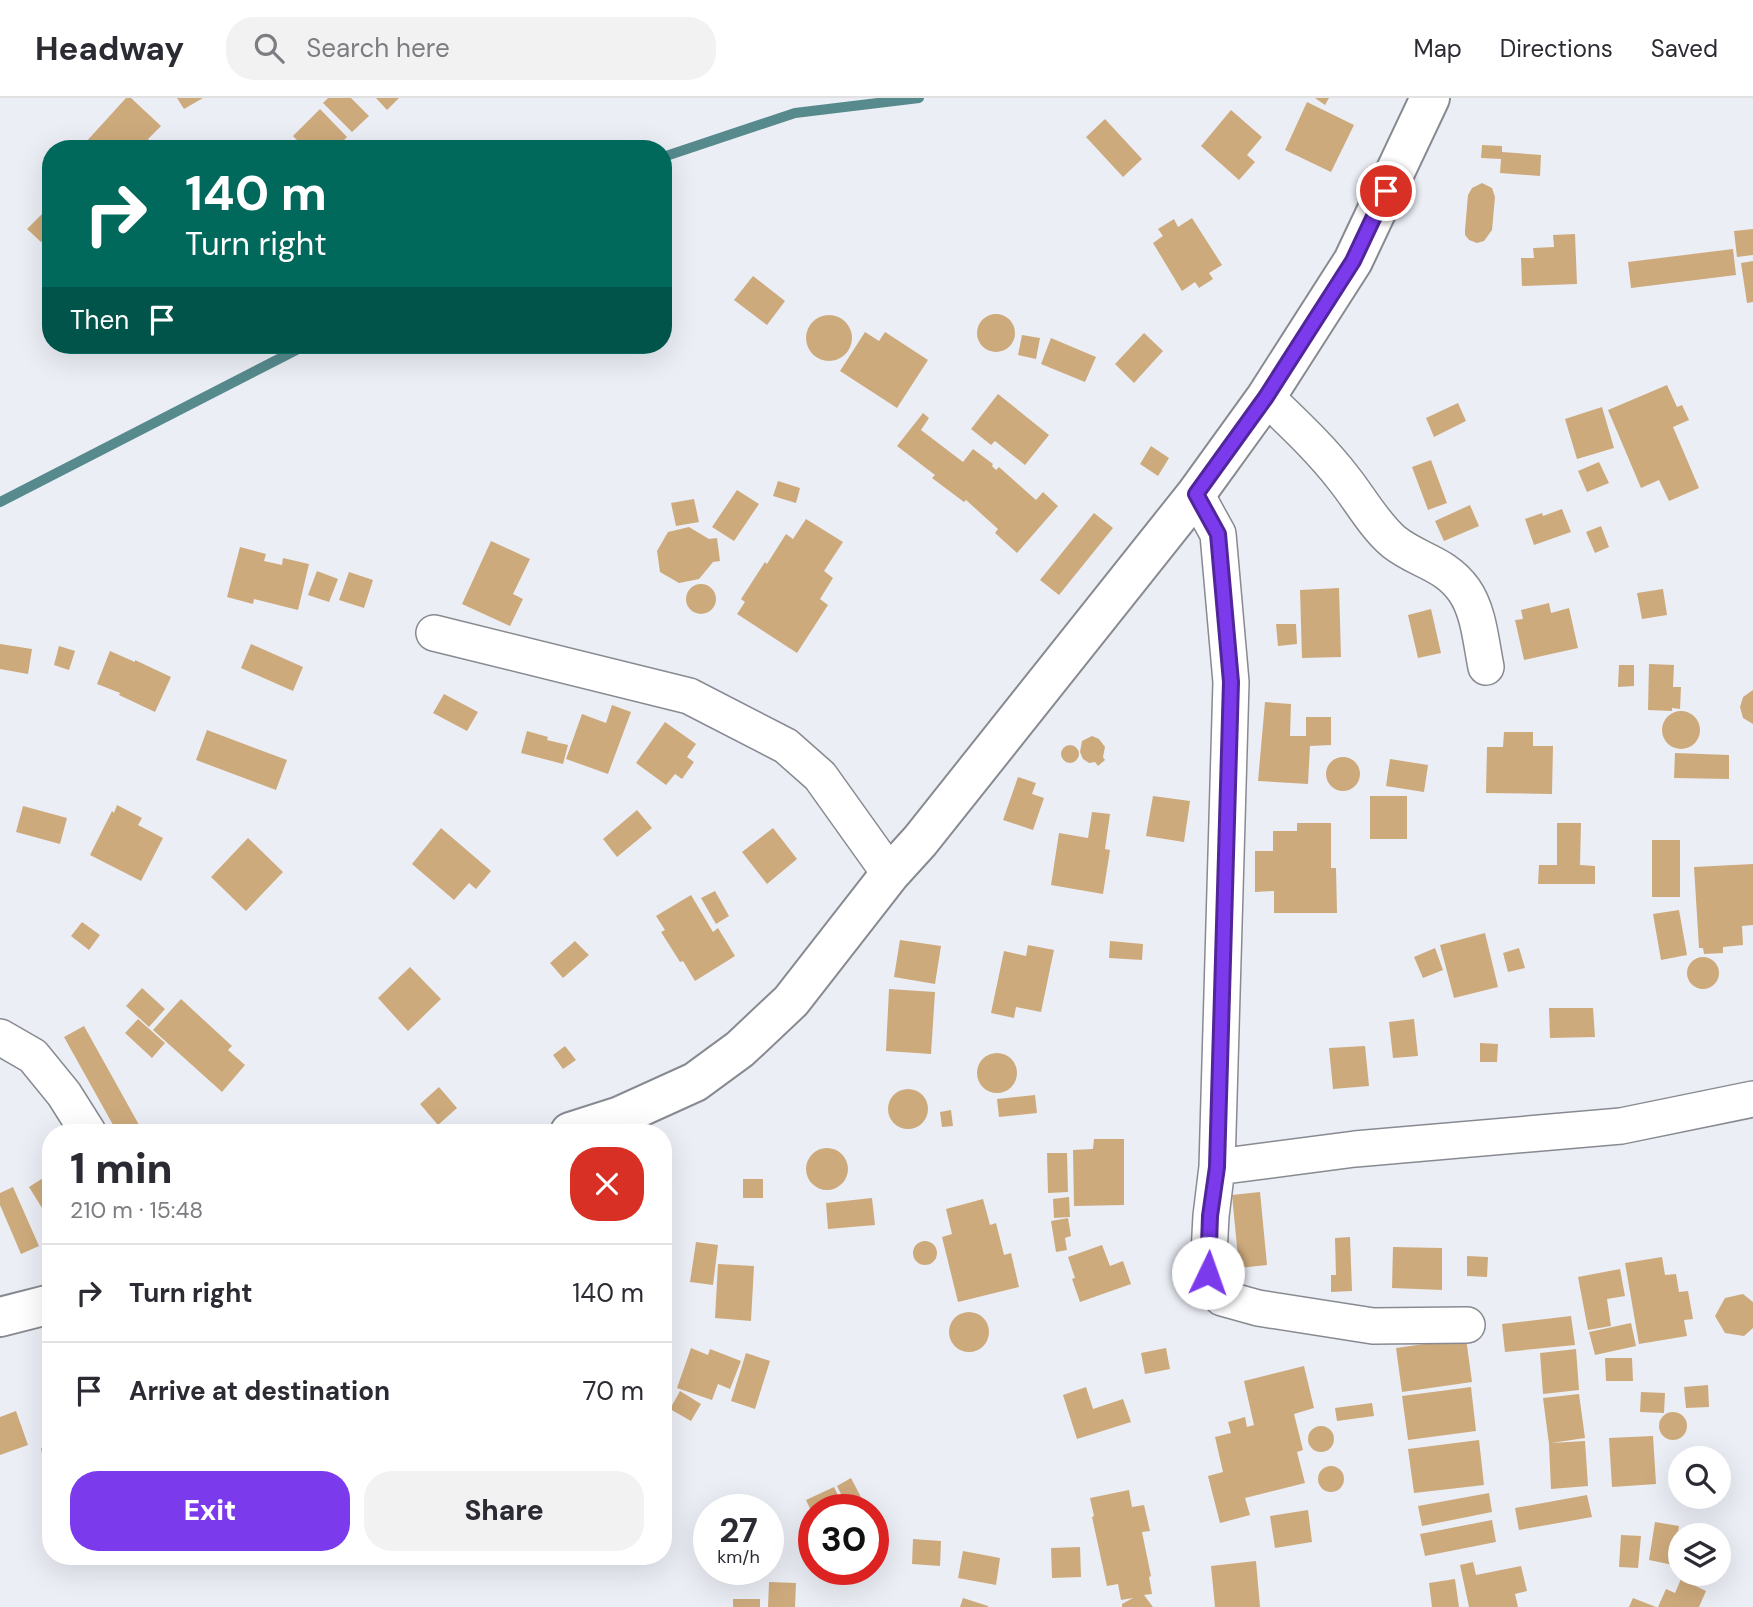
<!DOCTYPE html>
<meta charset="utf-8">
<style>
body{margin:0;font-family:"DM Sans",sans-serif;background:#f2f2f3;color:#2b2b33;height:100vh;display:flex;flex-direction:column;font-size:26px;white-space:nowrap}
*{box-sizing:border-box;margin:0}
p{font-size:23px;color:#7c7c81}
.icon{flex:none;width:38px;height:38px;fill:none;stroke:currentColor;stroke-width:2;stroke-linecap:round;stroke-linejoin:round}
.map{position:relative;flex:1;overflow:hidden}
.sheet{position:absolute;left:42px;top:1026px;width:630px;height:441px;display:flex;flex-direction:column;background:#fff;border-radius:28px;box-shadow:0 7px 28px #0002}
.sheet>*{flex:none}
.guide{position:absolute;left:42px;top:42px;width:630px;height:214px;border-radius:28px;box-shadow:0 7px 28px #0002;background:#00695c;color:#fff;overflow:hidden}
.tools{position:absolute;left:1668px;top:1348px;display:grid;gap:14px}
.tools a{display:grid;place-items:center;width:63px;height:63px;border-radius:50%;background:#fff;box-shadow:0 7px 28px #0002;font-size:35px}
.speed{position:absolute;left:693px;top:1396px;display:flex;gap:14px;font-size:35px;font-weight:700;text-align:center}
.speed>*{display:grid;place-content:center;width:91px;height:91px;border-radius:50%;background:#fff;box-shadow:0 7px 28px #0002;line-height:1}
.speed small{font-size:18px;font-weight:400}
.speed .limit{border:10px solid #d22;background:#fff;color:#111}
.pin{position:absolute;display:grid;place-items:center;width:60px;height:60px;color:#fff;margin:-30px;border:4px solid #fff;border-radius:50%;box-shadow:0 2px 7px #0007}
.me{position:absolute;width:77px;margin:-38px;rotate:3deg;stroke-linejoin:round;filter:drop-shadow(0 0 5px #0008)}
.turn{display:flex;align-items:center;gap:24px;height:147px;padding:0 28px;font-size:32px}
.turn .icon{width:91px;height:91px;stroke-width:2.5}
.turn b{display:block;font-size:49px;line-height:60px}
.then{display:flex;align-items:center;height:66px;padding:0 28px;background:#0003;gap:14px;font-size:26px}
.round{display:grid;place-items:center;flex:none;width:74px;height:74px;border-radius:28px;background:#f2f2f3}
.summary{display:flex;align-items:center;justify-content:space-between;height:119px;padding:0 28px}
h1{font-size:42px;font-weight:800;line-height:52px}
.button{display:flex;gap:14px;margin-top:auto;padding:14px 28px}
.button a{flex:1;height:80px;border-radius:28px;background:#7c3aed;color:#fff;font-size:28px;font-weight:800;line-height:80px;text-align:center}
.button a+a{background:#f2f2f3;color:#2b2b33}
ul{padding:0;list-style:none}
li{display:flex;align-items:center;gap:21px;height:98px;padding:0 28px;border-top:2px solid #e1e1e2}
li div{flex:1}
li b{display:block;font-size:26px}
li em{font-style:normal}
header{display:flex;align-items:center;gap:42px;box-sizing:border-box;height:98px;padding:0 35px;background:#fff;border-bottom:2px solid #e1e1e2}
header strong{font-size:33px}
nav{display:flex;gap:38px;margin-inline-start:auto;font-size:24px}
.search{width:490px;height:63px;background:#f2f2f3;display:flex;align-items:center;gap:18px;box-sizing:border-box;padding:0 24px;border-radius:28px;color:#7c7c81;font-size:26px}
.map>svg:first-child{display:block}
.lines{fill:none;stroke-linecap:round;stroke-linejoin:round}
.stream{stroke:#568a8d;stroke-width:10}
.building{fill:#cdaa7c}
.minor-casing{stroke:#888a91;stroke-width:38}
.tertiary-casing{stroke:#888a91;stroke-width:42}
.minor{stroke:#fff;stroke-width:35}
.tertiary{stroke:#fff;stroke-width:38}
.route-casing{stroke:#51269a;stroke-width:18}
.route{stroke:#7c3aed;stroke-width:12}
</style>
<header>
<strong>Headway</strong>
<div class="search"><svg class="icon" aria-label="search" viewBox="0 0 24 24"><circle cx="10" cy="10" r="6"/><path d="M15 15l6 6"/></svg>Search here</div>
<nav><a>Map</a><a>Directions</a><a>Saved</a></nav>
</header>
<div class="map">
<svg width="1753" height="1509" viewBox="0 0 1753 1509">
<rect width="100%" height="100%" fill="#eceef6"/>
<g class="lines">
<path class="stream" d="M663,59L795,15L919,0
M0,404L306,247"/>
</g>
<path class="building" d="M126,0H131L161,28L148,41L153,46L149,51H91L85,45Z
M177,0H203L184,11Z
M328,0H351L369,18L352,34L323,5Z
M376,0H399L387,12Z
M1315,0H1329L1325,7Z
M1307,4L1354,27L1331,74L1285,52Z
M320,11L347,39L335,51H306L293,38Z
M1231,12L1262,39L1247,57L1255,64L1239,82L1201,48Z
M1105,21L1142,61L1123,79L1086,39Z
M1482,47L1502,48V54L1541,57L1540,78L1500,75L1501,61L1481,60Z
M1482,85L1492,90L1495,99L1492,132L1484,143L1477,145L1469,142L1465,137V132L1468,97L1472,90Z
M51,107V135L41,144L27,131Z
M1192,120L1222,167L1209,175L1213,181L1199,190L1195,184L1182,193L1153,145L1163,138L1158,131L1174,121L1178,129Z
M1753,131V157L1737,159L1734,133Z
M1575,136L1577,186L1522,188L1521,160H1534L1533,150L1554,149L1553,137Z
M1733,151L1736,177L1631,190L1628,164Z
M1753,163V204L1747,205L1741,165Z
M753,178L785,203L767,227L734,202Z
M977 235a19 19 0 1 1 38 0a19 19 0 1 1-38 0Z
M806 240a23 23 0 1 1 46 0a23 23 0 1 1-46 0Z
M865,234L879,243L885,234L928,262L897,310L840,273Z
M1144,235L1163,253L1134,285L1115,266Z
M1022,237L1040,240L1036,261L1018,257Z
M1051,240L1096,259L1085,284L1041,266Z
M1667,287L1677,309L1682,307L1689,322L1673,329L1699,390L1669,403L1659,382L1641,390L1608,312Z
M998,296L1049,337L1025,367L995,343L991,347L971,331Z
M1458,305L1466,323L1434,339L1426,320Z
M1602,309L1614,350L1577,361L1565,321Z
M923,315L929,320L921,332L963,364L973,351L993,366L992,368L996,372L999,369L1036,402L1043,394L1058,408L1017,455L995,435L998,431L966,402L964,404L932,380L935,377L897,348Z
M1151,348L1169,360L1158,378L1140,366Z
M1431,362L1447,405L1428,412L1412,369Z
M1599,364L1609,385L1587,394L1578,373Z
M778,383L800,390L796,405L773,398Z
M737,392L759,406L734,443L712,429Z
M694,401L699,424L676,428L671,405Z
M1470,407L1479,428L1444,443L1435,423Z
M1562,411L1571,434L1534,447L1525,421L1542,415L1543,418Z
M1094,415L1113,430L1059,497L1040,482Z
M806,421L843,444L824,473L833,480L820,501L828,507L797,555L737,516L745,504L741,501L765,464L767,466L786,436L793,441Z
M1601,428L1609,449L1595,455L1586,434Z
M689,429L709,441L717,440L720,463L713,464L699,481L679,485L660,474L657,453L668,434Z
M491,443L530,461L513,496L523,501L510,528L462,506Z
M240,449L266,456L264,463L282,467L283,460L309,466L298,512L254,501L253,506L227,499Z
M317,473L338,481L329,504L308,497Z
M349,474L373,482L364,510L339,502Z
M686 501a15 15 0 1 1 30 0a15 15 0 1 1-30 0Z
M1339,490L1341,559L1302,560L1300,492Z
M1663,491L1667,517L1642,521L1637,495Z
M1549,505L1551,515L1569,510L1578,550L1524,562L1515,522L1523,521L1521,512Z
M1431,511L1441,555L1418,560L1408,517Z
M1276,526H1296L1297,546L1278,548Z
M0,546L32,551L28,576L0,571Z
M251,546L303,569L293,593L241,570Z
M59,548L75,553L69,572L54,567Z
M110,553L135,564V562L171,579L155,614L119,597L120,595L97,586Z
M1649,566L1674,567L1673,589H1681L1680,611L1672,610V613L1648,612Z
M1619,567H1634V588L1618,589Z
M1753,592V626L1743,620L1740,609L1743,599Z
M444,596L478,614L467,633L433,615Z
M1265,604L1291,606L1290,638H1306V619H1331V647L1310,648L1308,686L1258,683Z
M612,607L631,614L608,676L566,661L582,616L606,625Z
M1662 632a19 19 0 1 1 38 0a19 19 0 1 1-38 0Z
M665,624L696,646L687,659L694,664L682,681L675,676L666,687L636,665Z
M207,632L287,662L276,692L196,662Z
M527,633L548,639L547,642L568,647L563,666L521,655Z
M1504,634H1533V648H1553L1552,696L1486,695L1487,649H1503Z
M1092,638L1099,641L1105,649L1103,659L1105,662L1098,668L1095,664L1089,665L1083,661L1080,654L1082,643Z
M1061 656a9 9 0 1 1 18 0a9 9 0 1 1-18 0Z
M1675,655L1729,657V681L1674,680Z
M1326 676a17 17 0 1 1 34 0a17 17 0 1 1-34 0Z
M1390,661L1428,667L1424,694L1386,688Z
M1018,679L1036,685L1032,696L1044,700L1033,732L1003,722Z
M1153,698L1190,703L1184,744L1146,738Z
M1370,698H1407V741H1370Z
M117,707L142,720L138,727L163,740L141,783L90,757L112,713L114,715Z
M23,708L67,720L60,746L16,734Z
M637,712L652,730L617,759L603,741Z
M1092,714L1110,716L1105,751L1110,752L1103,796L1051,787L1059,735L1088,740Z
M1297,725H1331V770H1336L1337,815H1274V793L1255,794V753H1273V733H1297Z
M1557,725H1581L1580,767L1595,768V786H1538L1539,767H1557Z
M441,730L491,773L476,791L469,785L454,802L412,766Z
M773,730L797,761L767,786L742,754Z
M248,740L283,774L246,813L211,779Z
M1652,742H1680V799H1652Z
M1753,766V827L1742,828L1743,847L1723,849V855L1704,856L1703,850H1699L1694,769Z
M715,793L729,818L716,826L701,800Z
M691,797L713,834L718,830L735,858L695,883L683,863L680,864L661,834L665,832L656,818Z
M1679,812L1687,857L1661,862L1653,816Z
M82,824L100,837L89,852L71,838Z
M1485,835L1498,889L1454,900L1440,847Z
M900,842L941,848L935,886L894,879Z
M575,843L589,857L563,880L550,865Z
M1110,843L1143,846L1142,862L1109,860Z
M1028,847L1054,852L1041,914L1016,909L1014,920L991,915L1004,853L1026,858Z
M1435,850L1443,872L1423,880L1414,859Z
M1519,850L1525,870L1508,874L1503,855Z
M1687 875a16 16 0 1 1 32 0a16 16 0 1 1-32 0Z
M410,869L441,901L408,933L378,900Z
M142,890L165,911L149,929L126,908Z
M889,891L935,894L931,956L886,953Z
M181,901L232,948L228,952L245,967L222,994L153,932Z
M1549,910H1593L1595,939L1550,940Z
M138,921L165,945L152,960L125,935Z
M1414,921L1418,958L1393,960L1389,924Z
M84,928L143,1034H117L64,939Z
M1480,945L1498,946L1497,964H1480Z
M565,948L576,962L563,971L553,957Z
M1365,948L1369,988L1333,991L1329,950Z
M977 975a20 20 0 1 1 40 0a20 20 0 1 1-40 0Z
M439,989L457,1010L438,1027L420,1006Z
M888 1011a20 20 0 1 1 40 0a20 20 0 1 1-40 0Z
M1035,997L1037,1015L999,1019L997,1001Z
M951,1012L953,1028L942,1029L940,1014Z
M249,1028L251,1034H231Z
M1094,1041H1124V1107L1074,1108L1073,1052L1093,1051Z
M806 1071a21 21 0 1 1 42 0a21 21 0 1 1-42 0Z
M1047,1055H1067L1068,1094L1048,1095Z
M51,1075V1104L42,1110L29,1089Z
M743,1081H763V1100H743Z
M13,1089L39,1148L21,1156L0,1107V1095Z
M1260,1094L1267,1167L1239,1170L1232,1097Z
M1069,1099L1070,1119L1054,1120L1053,1101Z
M872,1100L875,1127L828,1131L826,1105Z
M983,1101L990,1127L996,1125L1004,1157L1011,1155L1019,1189L958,1204L942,1139L952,1136L946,1111Z
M1068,1120L1071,1138L1065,1140L1067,1152L1056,1154L1051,1123Z
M1350,1139L1352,1193L1331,1194V1177H1336L1335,1140Z
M913 1155a12 12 0 1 1 24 0a12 12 0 1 1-24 0Z
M696,1144L718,1147L713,1187L690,1184Z
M1102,1147L1110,1168L1123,1163L1131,1186L1080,1204L1072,1181L1075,1180L1068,1159Z
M1393,1149L1442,1150V1192L1392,1190Z
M1467,1158L1488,1159L1487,1179L1467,1178Z
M1662,1159L1665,1177L1676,1176L1679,1194L1688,1193L1693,1221L1684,1222L1687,1238L1639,1246L1625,1165Z
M718,1166L754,1168L751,1223L715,1220Z
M1620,1171L1625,1198L1607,1201L1611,1228L1588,1232L1578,1179Z
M1743,1196L1753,1204V1230L1744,1238L1725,1235L1715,1218L1725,1200Z
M949 1234a20 20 0 1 1 40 0a20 20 0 1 1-40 0Z
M1571,1218L1575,1247L1505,1254L1502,1226Z
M1631,1225L1636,1248L1595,1257L1589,1234Z
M1466,1240L1472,1284L1402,1294L1396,1250Z
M691,1250L708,1257L710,1251L741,1263L730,1291L718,1286L712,1302L677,1290Z
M1166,1250L1170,1271L1145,1276L1141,1255Z
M1576,1251L1579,1292L1543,1296L1540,1255Z
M746,1255L770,1263L755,1311L731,1303Z
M1605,1260H1632L1633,1283H1606Z
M1304,1268L1314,1310L1294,1316L1303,1352L1297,1354L1305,1385L1245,1400L1250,1417L1220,1425L1208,1378L1223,1374L1215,1339L1231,1335L1228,1324L1245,1319L1247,1329L1254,1327L1244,1283Z
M1708,1287L1709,1309L1686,1310L1684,1289Z
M1086,1289L1093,1311L1123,1301L1131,1324L1077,1341L1063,1297Z
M1471,1289L1476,1333L1408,1342L1402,1298Z
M680,1293L701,1306L691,1323L670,1311Z
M1641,1294L1665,1295L1664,1315L1640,1314Z
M1579,1296L1585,1340L1551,1345L1585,1343L1588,1388L1551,1391L1549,1346L1543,1300Z
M1372,1305L1374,1318L1337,1323L1335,1310Z
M16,1313L28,1347L0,1357V1319Z
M1659 1328a14 14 0 1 1 28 0a14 14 0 1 1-28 0Z
M51,1324V1367L44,1368L41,1350H45L42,1325Z
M1308 1341a13 13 0 1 1 26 0a13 13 0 1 1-26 0Z
M1653,1338L1656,1386L1612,1389L1609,1340Z
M1479,1342L1484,1387L1414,1395L1408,1351Z
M1318 1381a13 13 0 1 1 26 0a13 13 0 1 1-26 0Z
M851,1380L864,1405L849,1412L837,1388Z
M834,1389L845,1412H814V1419L806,1402Z
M1129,1392L1132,1409L1144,1407L1150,1433L1142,1434L1151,1478L1149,1479L1152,1496L1144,1497L1153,1509H1122V1506L1133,1500L1121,1502L1118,1486L1107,1488L1092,1419L1094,1418L1090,1400Z
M1489,1395L1492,1414L1422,1428L1418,1408Z
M1587,1397L1592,1419L1519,1432L1515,1410Z
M1308,1412L1312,1444L1275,1450L1270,1418Z
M1492,1422L1496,1444L1425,1458L1420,1436Z
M1655,1424L1679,1428L1673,1467L1649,1462Z
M1621,1437L1641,1438L1638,1470L1619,1469Z
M913,1441L941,1443L940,1468L912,1466Z
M1080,1449L1081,1479L1052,1480L1051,1450Z
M963,1453L1000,1460L996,1487L958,1480Z
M1256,1463L1260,1509H1215L1211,1468Z
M1473,1464L1476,1477L1521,1468L1527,1493L1515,1496L1518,1509H1469L1460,1467Z
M1455,1481L1459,1509H1432L1429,1485Z
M1681,1481L1706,1493L1699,1509H1658L1666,1491L1675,1495Z
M769,1484L796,1485L795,1509H768Z
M963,1500L988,1508V1509H960Z
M1633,1500L1656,1509H1629Z
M733,1501H760V1509H733Z"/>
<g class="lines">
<g class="minor-casing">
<path id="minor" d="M1266,299C1293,325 1321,351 1344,381C1360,401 1374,427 1394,444C1418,463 1445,465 1464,492C1479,513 1481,545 1486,569
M1196,396L1218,436L1231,584L1217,1069L1211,1118L1208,1175L1213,1190L1222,1200L1258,1210L1373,1228L1467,1227
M434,535L689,598L786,648L820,678L890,776
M0,939L33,958L64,996L88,1034
M1217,1069L1355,1051L1621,1028L1753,1001"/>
</g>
<g class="tertiary-casing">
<path id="tertiary" d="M570,1034L620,1018L695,984L740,951L791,903L890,776L920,743L1196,396L1266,299L1353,163L1430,0
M0,1219L51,1206"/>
</g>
<use href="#minor" class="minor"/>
<use href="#tertiary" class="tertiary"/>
</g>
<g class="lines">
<g class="route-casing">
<path id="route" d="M1208,1175L1210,1118L1217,1069L1231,584L1218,436L1196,396L1266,299L1353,163L1386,93"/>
</g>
<use href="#route" class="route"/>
</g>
</svg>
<div class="tools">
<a><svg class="icon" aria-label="search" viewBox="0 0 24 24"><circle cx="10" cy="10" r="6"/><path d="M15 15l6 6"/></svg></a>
<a><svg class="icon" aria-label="layers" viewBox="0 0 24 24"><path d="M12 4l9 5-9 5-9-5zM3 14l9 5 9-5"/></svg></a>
</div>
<div class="speed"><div>27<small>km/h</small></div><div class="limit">30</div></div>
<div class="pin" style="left:1386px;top:93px;background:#d93025"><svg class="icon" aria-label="arrive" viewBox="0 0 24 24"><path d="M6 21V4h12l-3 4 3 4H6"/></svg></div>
<svg class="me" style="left:1208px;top:1175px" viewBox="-20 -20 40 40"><circle r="19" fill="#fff"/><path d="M0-13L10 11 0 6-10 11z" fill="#7c3aed"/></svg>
<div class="guide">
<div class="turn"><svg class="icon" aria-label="right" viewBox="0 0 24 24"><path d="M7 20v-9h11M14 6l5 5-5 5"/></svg><div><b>140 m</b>Turn right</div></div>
<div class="then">Then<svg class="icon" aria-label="arrive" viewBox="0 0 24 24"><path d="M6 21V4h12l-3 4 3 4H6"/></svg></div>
</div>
<section class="sheet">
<div class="summary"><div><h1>1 min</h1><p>210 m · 15:48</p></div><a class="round" style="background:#d93025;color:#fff"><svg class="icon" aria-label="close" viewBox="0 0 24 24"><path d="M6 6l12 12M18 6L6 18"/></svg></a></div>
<ul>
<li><svg class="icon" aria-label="right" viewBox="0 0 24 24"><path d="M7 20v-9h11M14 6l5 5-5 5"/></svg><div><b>Turn right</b></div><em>140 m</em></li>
<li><svg class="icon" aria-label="arrive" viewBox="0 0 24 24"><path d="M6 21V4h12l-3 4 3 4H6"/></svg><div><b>Arrive at destination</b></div><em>70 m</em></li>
</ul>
<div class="button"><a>Exit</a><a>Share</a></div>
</section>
</div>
